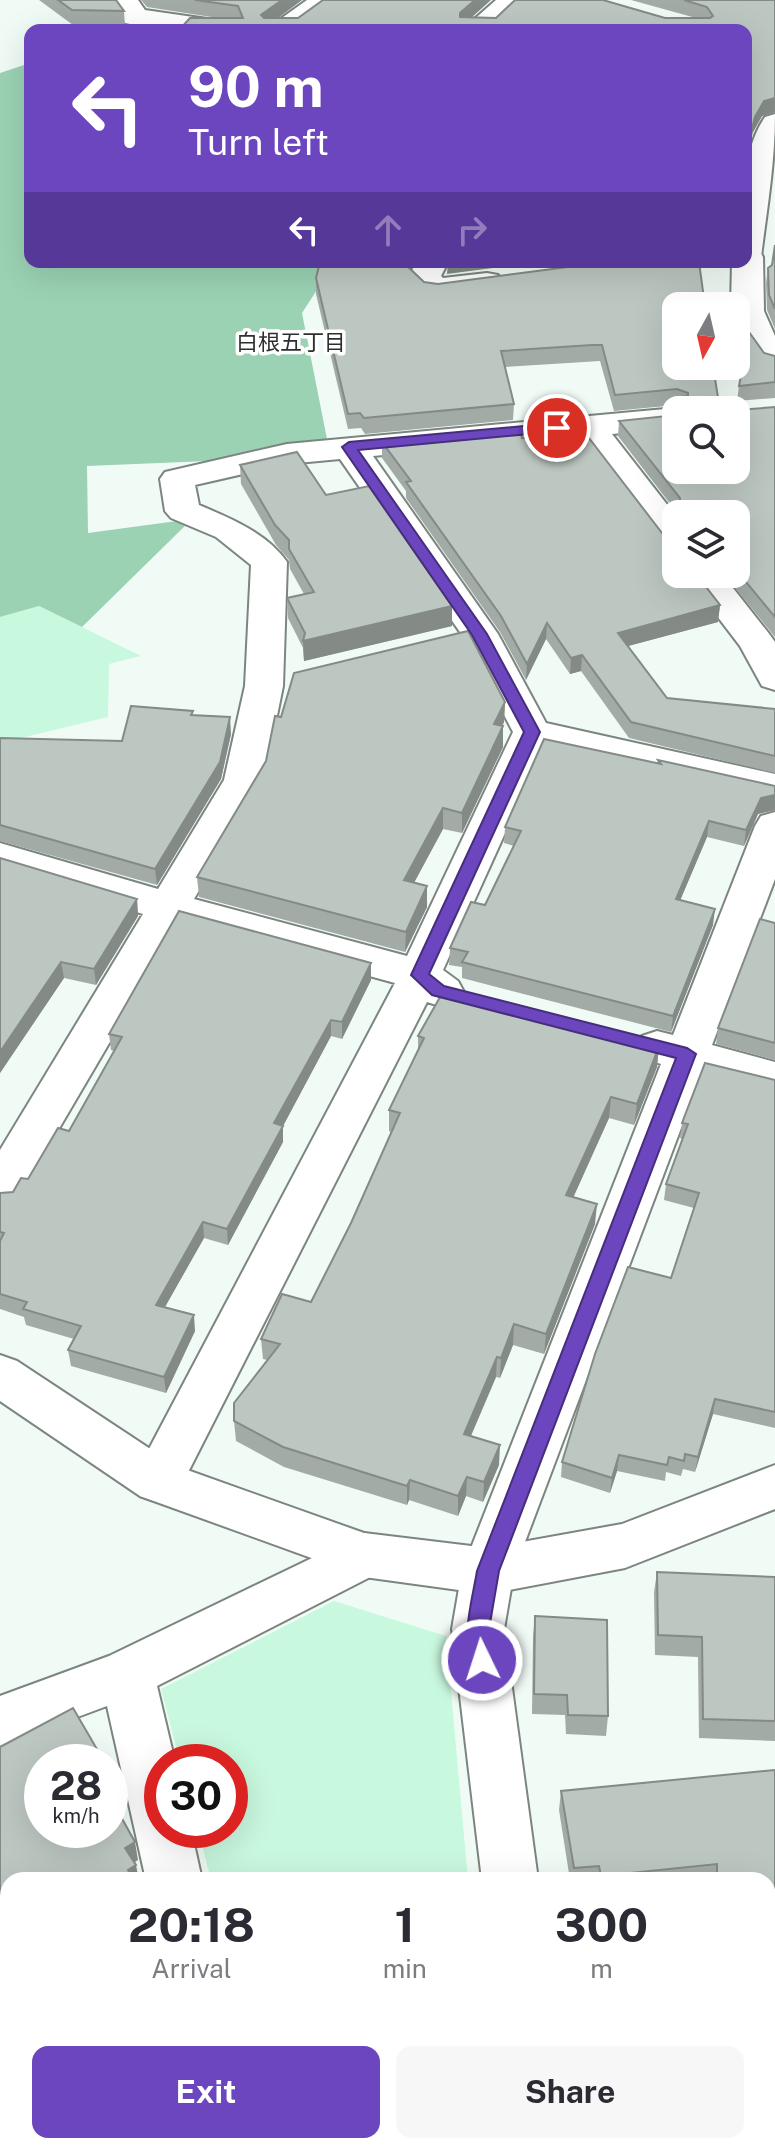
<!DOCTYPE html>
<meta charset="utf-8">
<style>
body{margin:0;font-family:"Public Sans","Noto Sans JP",sans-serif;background:#f7f7f7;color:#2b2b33;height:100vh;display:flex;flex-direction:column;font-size:30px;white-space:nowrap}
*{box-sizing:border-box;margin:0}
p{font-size:26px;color:#7c7c81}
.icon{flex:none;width:44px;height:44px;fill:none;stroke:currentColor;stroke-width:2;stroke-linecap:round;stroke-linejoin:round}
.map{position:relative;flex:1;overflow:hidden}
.drawer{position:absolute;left:0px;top:1872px;width:776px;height:282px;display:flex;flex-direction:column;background:#fff;border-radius:24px 24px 0 0;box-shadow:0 8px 32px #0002}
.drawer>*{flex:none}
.banner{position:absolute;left:24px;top:24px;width:728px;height:244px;border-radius:16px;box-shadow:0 8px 32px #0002;background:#6c46bf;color:#fff;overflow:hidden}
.needle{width:52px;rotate:188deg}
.fabs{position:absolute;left:662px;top:292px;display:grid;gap:16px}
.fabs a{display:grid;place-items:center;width:88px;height:88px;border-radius:16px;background:#fff;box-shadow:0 8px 32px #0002;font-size:40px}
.speed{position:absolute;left:24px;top:1744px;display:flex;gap:16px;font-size:40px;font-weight:700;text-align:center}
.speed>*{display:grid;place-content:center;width:104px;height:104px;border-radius:50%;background:#fff;box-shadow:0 8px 32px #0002;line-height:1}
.speed small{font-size:20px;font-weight:400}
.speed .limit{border:12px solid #d22;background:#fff;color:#111}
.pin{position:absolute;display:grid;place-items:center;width:68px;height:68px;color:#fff;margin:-34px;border:4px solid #fff;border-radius:50%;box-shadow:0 2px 8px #0007}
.me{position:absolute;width:88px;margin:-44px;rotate:356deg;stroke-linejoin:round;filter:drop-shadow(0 0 6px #0008)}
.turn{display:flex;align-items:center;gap:28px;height:168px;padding:0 32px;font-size:36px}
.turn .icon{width:104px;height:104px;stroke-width:2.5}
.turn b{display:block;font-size:56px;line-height:68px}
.lanes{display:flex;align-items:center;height:76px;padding:0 32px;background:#0003;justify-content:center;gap:40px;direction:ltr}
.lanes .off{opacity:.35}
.eta{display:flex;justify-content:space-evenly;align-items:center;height:136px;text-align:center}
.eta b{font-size:48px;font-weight:700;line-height:56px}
.button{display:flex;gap:16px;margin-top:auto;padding:16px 32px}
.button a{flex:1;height:92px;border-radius:16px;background:#6c46bf;color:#fff;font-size:32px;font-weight:700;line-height:92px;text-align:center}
.button a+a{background:#f7f7f7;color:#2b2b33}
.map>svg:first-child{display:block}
.green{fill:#c8f8de}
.forest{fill:#9bd2b4}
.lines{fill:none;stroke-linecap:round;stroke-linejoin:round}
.street-casing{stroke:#7c8580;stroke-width:4}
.secondary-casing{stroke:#7c8580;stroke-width:4}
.street{fill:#fff;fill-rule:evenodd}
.secondary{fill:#fff;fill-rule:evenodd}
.wall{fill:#a3aba6}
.shaded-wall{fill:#848b87}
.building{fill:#bdc7c1;stroke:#848b87;stroke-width:2}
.route{fill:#6c46bf;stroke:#462e7c;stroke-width:2}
.labels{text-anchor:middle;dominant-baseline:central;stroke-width:7;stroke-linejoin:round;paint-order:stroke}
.far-neighbourhood-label{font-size:22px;fill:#2b2f2d;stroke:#fff}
</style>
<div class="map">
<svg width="775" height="2153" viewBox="0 0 775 2153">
<rect width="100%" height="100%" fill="#f1fbf6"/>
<path class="green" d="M39,606L141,656L109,664L108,717L0,743V617Z
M334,1601L446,1636L468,1880H211L198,1830H230V1762H180L161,1689Z"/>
<path class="forest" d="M30,63V262H335L302,313L327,439L208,461L87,466L88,533L192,519L82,627L39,606L0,617V73Z"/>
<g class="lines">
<g class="street-casing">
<path id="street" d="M112,0H138L145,10L228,22L238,24L242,30C203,30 164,32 125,23Z
M307,0H338L298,30H265Z
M496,0H526L493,30H462Z
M775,114C775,163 767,209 761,257L757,264L746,266L734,262H746C746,215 737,158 765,117Z
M416,262H448L441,276L443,278L487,273L498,275L503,282L498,289C470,296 428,307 408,279Z
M676,408L684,410H676V428L612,434L676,516V550L663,547L579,437L373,456L498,634L546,723L775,774V800L544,747L443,970L458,981L464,992L458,1003L443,1007L427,1002L176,1496L158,1502L140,1496L133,1481L140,1466L395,983L179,924L16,1202L0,1207V1150L143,914L0,871V843L158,889L224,780L245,686L251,565L216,537L171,518L165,511L160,479L165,472L287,444ZM340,459L462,635L513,732L407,956L194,899L264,780L283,686L287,562C267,533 230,518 199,505L195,485L287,464Z
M685,574H722L770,635L775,642V690L762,686L740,646Z
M775,812V879L712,1045L775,1062V1094L701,1075L514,1571L504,1629L538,1880H482L452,1629L462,1571L661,1064L642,1058L635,1047L642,1036L657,1031L673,1035L755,826L761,816Z
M364,1533L382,1539L390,1555L382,1571L157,1686L175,1762H162V1830H191L202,1880H146L107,1706L0,1746V1696L109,1656Z
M768,1919L775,1920V1976L768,1975Z
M8,1982V2041L0,2044V1985Z
M184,2146H244L246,2153H184Z
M610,2146H672L675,2153H612Z"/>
</g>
<g class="secondary-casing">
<path id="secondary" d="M746,248L759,250L763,257L764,311L775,336V369L763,366C749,346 736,331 736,306H731L732,262H746Z
M0,1355L17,1361L176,1466L364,1533L488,1548L622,1524L775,1465V1509L625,1568L488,1594L364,1577L140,1496L0,1401Z"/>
</g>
<use href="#street" class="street"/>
<use href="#secondary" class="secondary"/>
</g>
<path class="wall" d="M39,0H116L124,11L125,26L73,25Z
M141,0H302L277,18H696L631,0H775V112L762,116L753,132L746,30L218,18L147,7Z
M775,245V329L767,310L766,283L768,268L772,265Z
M411,269L424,282L713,366L679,406L676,405L614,411L600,361L504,367L514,404L513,420L365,434L361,428L348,429L316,294V278Z
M764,353L775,356V398L737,401L739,386Z
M775,407V637L724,574H736V514H678L618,436L619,421L736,470L738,410Z
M522,438L662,533L676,574L720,605L718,622L628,646L667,698L775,709V773L629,738L581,671L570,674L546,639L526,680L500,632L406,498V491L382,458V442Z
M240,465L326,495L452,626L304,661L303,648L288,618L287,598L304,594L290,569L289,560L276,545L241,484Z
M505,702L504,722L502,726L503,747L462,833L443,829L414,883L427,886V907L405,952L199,897L197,877L266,761L281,717Z
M193,711V715L231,734L221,779L157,885L0,841V738L122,741Z
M658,760L775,786V810L758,814L744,846L707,837L680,900L713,925L671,1032L462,978V967L449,965L450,948L485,905L514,846L504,843L505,827L657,763Z
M0,858L137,899L138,916L96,985L64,978L0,1073Z
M775,923V1060L716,1044L718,1028Z
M371,980L342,1039L331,1036L283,1126V1142L228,1245L204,1238L165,1307L195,1331L166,1393L71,1366L68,1350L74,1339L26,1325L24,1317L0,1309V1193L13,1192L28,1179L69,1131L114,1051L111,1050L109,1034Z
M418,1036L659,1046L657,1067L634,1125L609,1118L573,1197L595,1224L544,1354L513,1345L500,1378L496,1377L471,1436L499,1465L483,1502L466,1496L458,1516L409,1500L407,1505L284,1467L236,1441L234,1421L267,1360L263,1359L261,1339L311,1302L351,1223L391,1132L389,1131V1110L418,1050Z
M775,1080V1428L713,1414L695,1472L683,1469L681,1476L666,1472L665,1481L617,1471L610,1493L561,1477L562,1462L671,1278L694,1208L664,1200L666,1184L683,1139L680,1138L682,1123Z
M657,1572L775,1577V1741L699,1738L698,1657L655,1655L654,1592Z
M535,1616L608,1716L606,1736L566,1734L565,1715L532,1714L533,1636Z
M775,1770V1915H768V1880H570L559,1810L561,1791Z
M262,2146H353L357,2153H265Z
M404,2146H549L548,2153H408Z
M707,2146H768L775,2153H712Z"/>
<path class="shaded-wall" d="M282,0H302L262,30L261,15Z
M475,0H491L460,28V13Z
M775,98V112L762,116L753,132L746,160V152L755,117L764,101Z
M406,262H414L405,280V264Z
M448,262H540L447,274Z
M720,605L718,622L617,649L618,633Z
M452,606V626L304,661L303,641Z
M547,623L546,639L526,680L527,664Z
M582,655L581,671L570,674L571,658Z
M505,702L504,722L493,745L494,724Z
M230,717L231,734L221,779L157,885L155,869Z
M503,726V747L462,833V813Z
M775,795V810L758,814L744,846L746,830L761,798Z
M443,808V829L404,901V880Z
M709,821L707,837L674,915L676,899Z
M427,886V907L405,952L406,932Z
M137,899L138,916L96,985L94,969Z
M715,909L713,925L671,1032L673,1016Z
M61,962L64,978L0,1073V1052Z
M371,963V980L342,1039V1022Z
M331,1020V1036L283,1126V1142L228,1245L227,1229L274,1123Z
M659,1046L657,1067L634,1125L637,1104Z
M611,1097L609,1118L565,1216L566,1195Z
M597,1204L595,1224L544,1354L546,1334Z
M203,1222L204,1238L157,1321L156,1305Z
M194,1315L195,1331L166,1393L164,1377Z
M514,1324L513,1345L500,1378L501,1358Z
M497,1357L496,1377L463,1454L464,1434Z
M715,1399L713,1414L695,1472L698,1457Z
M500,1445L499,1465L483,1502L484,1482Z
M619,1455L617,1471L610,1493L612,1478Z
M467,1477L466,1496L458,1516V1496Z
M410,1480L409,1500L407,1505V1486Z
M101,1756L102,1762H90Z
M135,1842L138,1860L129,1866L125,1848Z
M136,1865L139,1880H129L128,1870Z
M8,1939V1959L0,1964V1944Z
M186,2146L187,2153H174Z
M547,2146H549L548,2153H532Z"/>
<path class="building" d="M58,0H116L124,11L72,10Z
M195,0H282L261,15L264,18H298L323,0H475L460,13V17L496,18L515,0H603L665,18H710L713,16L707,7L684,0H775V98L764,101L755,117L746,152V30H179L190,18H243L238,6Z
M775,245V309L769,295L768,268L772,265Z
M320,262H406L405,264L424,282L438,284L606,262H699L705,306H676V366H713L720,410H679L681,397L688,396V393L677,389L615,395L602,345H592L501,351L514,404L364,418L360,413L348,414L316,278Z
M749,332L764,353L775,356V382L739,386Z
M775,407V617L736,570V514H680V498L619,421L676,415V470H736L735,408L738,410Z
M579,425L662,533L676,537V574H696L720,605L618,633L667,698L775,709V756L631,722L582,655L571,658L547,623L527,664L501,616L406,482L411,481L382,442L520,430L522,438Z
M297,452L326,495L369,486L452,606L303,641L305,633L287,598L314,592L289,549V540L275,525L240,465Z
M468,631L505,702L494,724L503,726L462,813L443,808L404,880L427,886L406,932L197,877L266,761L275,716L281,717L294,673Z
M131,706L193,711L191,715L230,717L220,762L155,869L0,825V738L122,741Z
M544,739L661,764L658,760L775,786V795L761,798L746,830L709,821L676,899L715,909L673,1016L462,962L468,952L450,948L471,902L485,905L521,831L505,827Z
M0,858L137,899L94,969L61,962L0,1052Z
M179,911L371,963L342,1022L331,1020L274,1123L283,1126L227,1229L203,1222L156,1305L194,1315L164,1377L68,1350L81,1326L23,1309L27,1302L0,1294V1241L4,1233L0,1232V1193L13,1192L21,1178L28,1179L58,1128L69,1131L122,1037L109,1034Z
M760,919L775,923V1043L718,1028Z
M444,990L659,1046L637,1104L611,1097L566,1195L597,1204L546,1334L514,1324L501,1358L497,1357L464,1434L500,1445L484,1482L467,1477L458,1496L410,1480L407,1486L283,1447L234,1421V1403L280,1344L261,1339L282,1294L311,1302L351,1223L400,1113L389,1110L424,1038L418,1036Z
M705,1063L775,1080V1412L715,1399L698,1457L685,1454L684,1461L669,1457L667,1465L619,1455L612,1478L562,1462L595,1354L628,1267L671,1278L699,1193L666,1184L688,1124L682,1123Z
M657,1572L775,1577V1721L703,1719L702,1637L658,1635Z
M535,1616L607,1620L608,1716L568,1715L567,1695L534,1694Z
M73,1708L101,1756L90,1762H42V1830H110V1797L135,1842L125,1848L136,1865L128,1870L133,1878L129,1880H8V1939L0,1944V1747Z
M775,1770V1896H768V1880H717V1864L601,1876L599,1866L574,1868L561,1791Z
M768,2003L775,2011V2153H725L720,2146H768Z
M8,2052V2146H185L174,2153H0V2057Z
M266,2146H353L357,2153H269Z
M415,2146H547L533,2153H419Z"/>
<path class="route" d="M557,423L562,425V431L358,450L487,634L540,732L429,974L444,986L687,1048L696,1054L499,1571L489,1629L493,1660L490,1667L482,1670L474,1667C460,1637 472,1602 477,1571L676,1058L432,995L411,975L524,732L472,635L342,447L349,442Z"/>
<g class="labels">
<g class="far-neighbourhood-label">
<text x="291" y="342">白根五丁目</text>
</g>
</g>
</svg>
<div class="fabs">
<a><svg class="needle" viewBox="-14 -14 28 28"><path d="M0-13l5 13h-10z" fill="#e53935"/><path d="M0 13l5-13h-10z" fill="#7c7c81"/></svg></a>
<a><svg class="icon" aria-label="search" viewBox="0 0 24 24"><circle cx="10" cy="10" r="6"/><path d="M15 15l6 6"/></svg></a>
<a><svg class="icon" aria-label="layers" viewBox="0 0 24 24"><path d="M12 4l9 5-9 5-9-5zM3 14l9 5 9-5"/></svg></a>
</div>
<div class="speed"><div>28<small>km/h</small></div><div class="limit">30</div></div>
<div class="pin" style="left:557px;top:428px;background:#d93025"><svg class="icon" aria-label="arrive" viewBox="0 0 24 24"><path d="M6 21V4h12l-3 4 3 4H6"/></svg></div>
<svg class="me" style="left:482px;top:1660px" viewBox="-20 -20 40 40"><circle r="17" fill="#6c46bf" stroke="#fff" stroke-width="3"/><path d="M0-11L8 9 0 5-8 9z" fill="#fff"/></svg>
<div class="banner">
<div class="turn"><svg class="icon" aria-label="left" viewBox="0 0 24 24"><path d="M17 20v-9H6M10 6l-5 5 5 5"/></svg><div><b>90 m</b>Turn left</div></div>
<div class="lanes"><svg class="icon" aria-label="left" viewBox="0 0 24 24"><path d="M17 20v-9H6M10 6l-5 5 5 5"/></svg><svg class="icon off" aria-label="ahead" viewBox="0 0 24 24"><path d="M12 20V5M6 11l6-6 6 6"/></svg><svg class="icon off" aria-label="right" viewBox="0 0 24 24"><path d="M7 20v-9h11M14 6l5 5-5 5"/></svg></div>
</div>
<section class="drawer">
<div class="eta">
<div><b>20:18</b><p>Arrival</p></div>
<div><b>1</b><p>min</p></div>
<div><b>300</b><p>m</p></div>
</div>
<div class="button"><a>Exit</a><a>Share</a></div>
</section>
</div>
